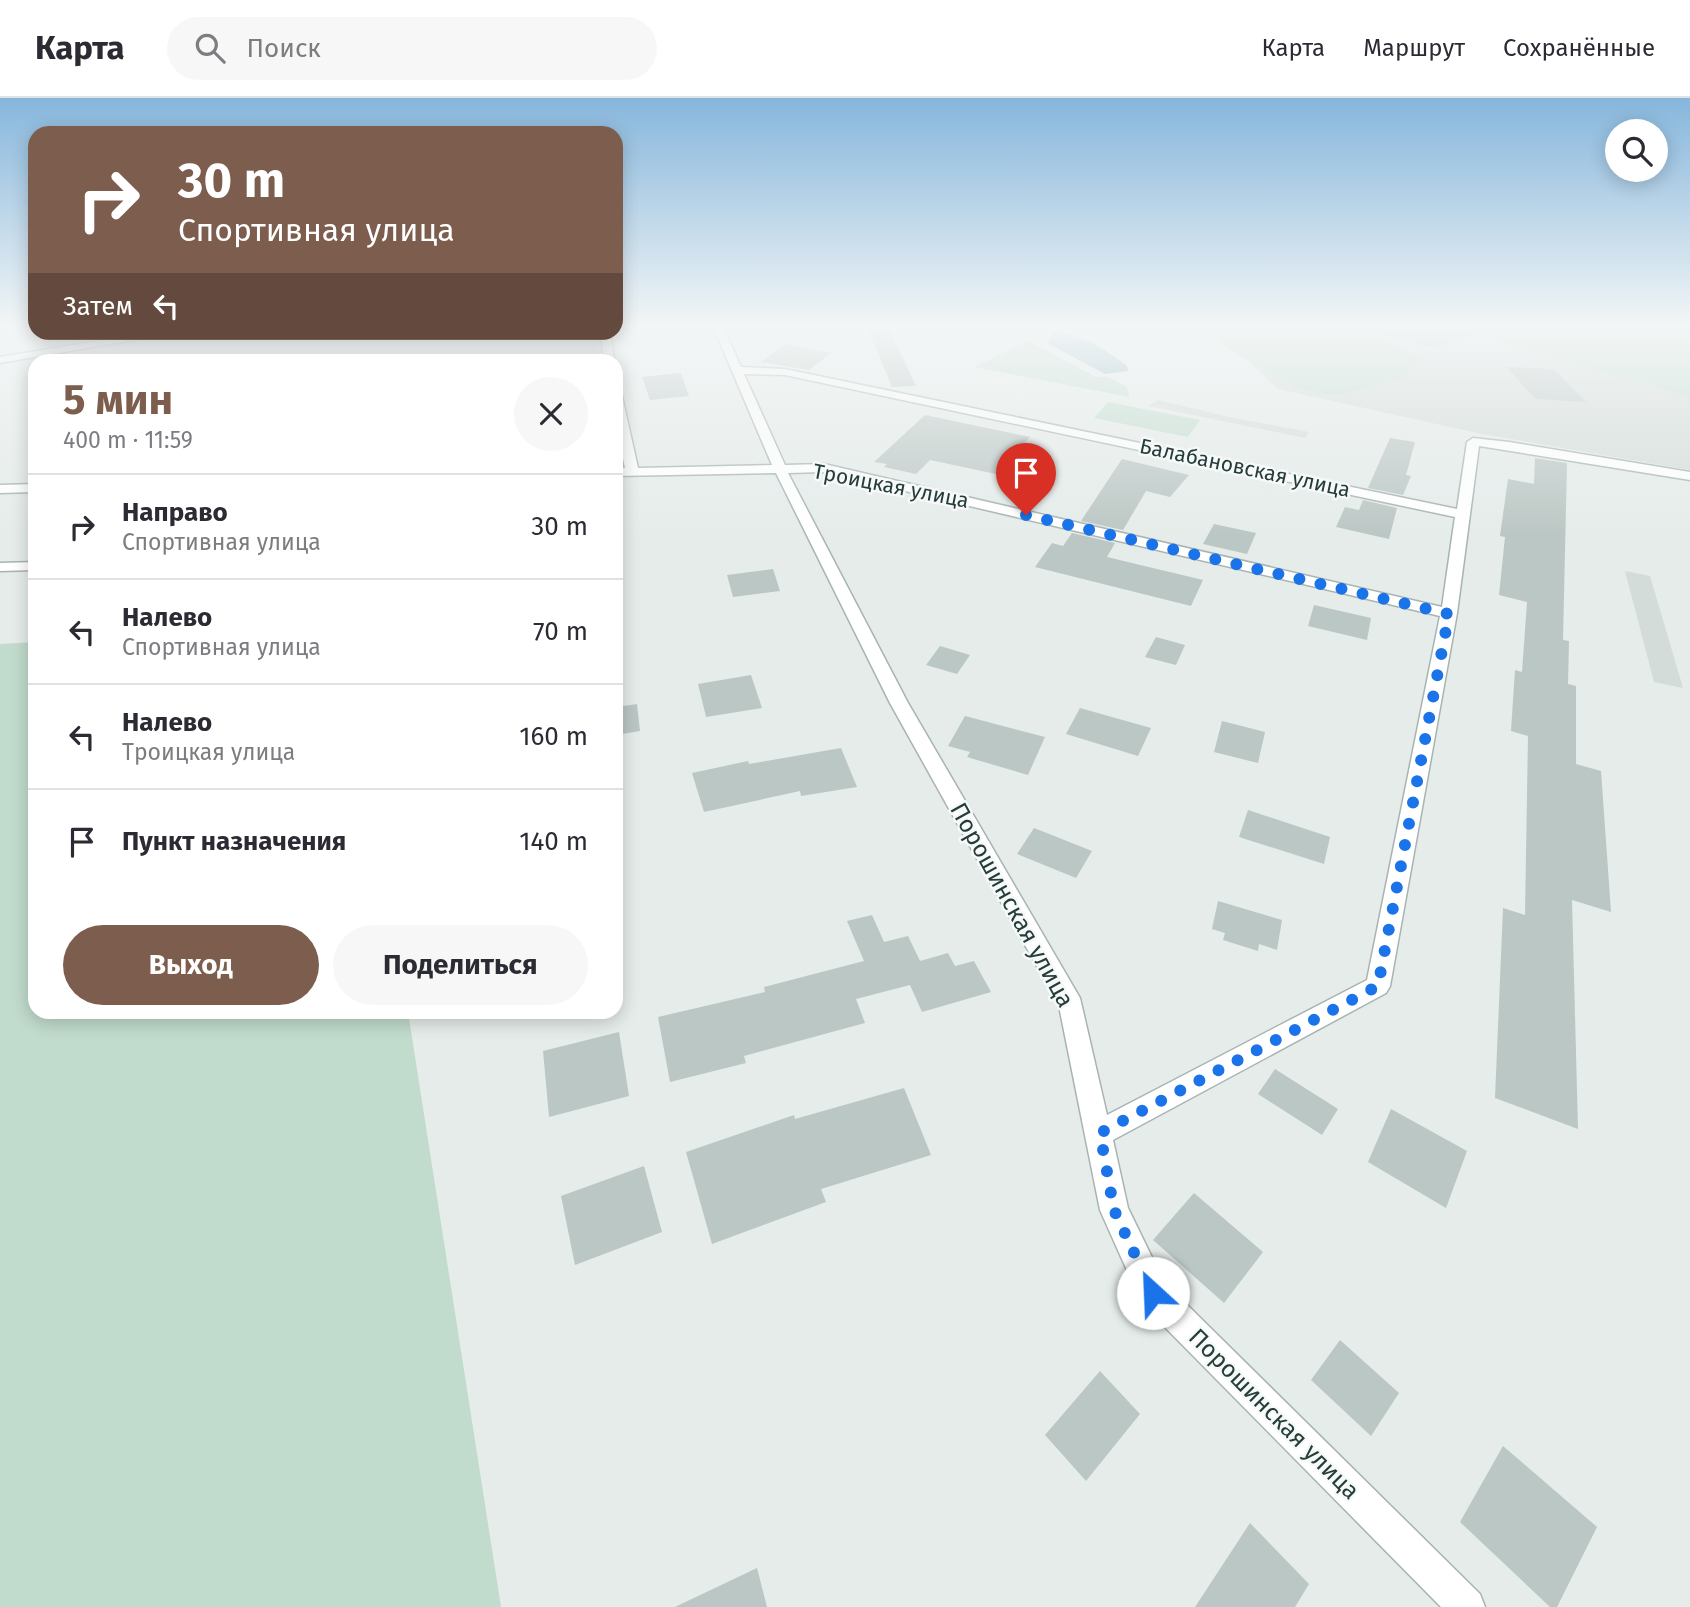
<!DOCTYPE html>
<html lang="ru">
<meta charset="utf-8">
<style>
body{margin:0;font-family:"Fira Sans",sans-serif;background:#f7f7f7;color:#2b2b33;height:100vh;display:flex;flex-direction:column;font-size:26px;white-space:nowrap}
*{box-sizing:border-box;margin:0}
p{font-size:23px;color:#7c7c81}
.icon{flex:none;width:38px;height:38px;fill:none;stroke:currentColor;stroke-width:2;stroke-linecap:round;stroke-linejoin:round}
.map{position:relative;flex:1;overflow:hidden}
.details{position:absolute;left:28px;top:256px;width:595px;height:665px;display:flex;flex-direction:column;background:#fff;border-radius:21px;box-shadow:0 4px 18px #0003}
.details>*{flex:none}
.banner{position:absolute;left:28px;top:28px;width:595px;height:214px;border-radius:21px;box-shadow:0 4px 18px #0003;background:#7d5d4e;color:#fff;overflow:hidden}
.fabs{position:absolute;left:1605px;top:21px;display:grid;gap:14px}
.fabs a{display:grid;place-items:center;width:63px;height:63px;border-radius:50%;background:#fff;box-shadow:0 4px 18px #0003;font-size:35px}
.pin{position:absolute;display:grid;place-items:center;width:60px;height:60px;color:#fff;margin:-72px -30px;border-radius:50% 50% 50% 0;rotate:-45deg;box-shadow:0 0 7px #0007}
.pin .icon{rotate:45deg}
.me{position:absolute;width:77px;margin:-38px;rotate:335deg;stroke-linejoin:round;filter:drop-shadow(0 0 5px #0008)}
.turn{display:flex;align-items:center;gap:24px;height:147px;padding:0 35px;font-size:32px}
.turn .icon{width:91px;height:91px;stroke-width:2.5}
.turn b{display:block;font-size:49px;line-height:60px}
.then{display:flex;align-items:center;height:66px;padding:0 35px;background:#0003;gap:14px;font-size:26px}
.round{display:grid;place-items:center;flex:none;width:74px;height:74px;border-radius:37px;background:#f7f7f7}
.overview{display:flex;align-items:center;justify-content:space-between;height:119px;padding:0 35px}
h1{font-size:42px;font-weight:700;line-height:52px;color:#7d5d4e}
.primary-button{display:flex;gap:14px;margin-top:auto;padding:14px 35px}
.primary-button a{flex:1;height:80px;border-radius:42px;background:#7d5d4e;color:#fff;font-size:28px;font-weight:700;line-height:80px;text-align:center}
.primary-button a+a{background:#f7f7f7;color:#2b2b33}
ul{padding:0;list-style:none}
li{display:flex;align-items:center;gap:21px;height:105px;padding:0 35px;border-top:2px solid #e1e1e2}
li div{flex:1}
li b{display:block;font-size:26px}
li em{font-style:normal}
header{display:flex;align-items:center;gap:42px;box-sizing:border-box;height:98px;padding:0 35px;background:#fff;border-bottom:2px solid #e1e1e2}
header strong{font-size:33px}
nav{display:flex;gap:38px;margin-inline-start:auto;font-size:24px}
.search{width:490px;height:63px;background:#f7f7f7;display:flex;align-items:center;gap:18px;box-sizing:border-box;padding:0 24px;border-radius:38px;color:#7c7c81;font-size:26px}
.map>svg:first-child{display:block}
.built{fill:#d3dcd9}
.green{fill:#c1dbcc}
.water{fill:#94baca}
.building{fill:#bbc7c4}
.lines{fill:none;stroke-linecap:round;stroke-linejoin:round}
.minor-casing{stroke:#a8b4b2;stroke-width:3}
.minor{fill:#fff;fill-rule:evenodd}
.route{stroke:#1a73e8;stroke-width:12;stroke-dasharray:0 21.6}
.labels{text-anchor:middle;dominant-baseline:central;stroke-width:5;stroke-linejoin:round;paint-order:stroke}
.far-street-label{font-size:21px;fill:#263c3a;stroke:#f5f9f8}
.street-label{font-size:24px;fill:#263c3a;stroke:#f5f9f8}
</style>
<header>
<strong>Карта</strong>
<div class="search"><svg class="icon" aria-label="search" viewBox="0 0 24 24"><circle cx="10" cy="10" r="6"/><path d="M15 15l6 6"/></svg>Поиск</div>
<nav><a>Карта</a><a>Маршрут</a><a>Сохранённые</a></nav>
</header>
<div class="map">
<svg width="1690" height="1509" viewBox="0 0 1690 1509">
<rect width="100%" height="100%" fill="#e5ecea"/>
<path class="built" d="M1209,226H1690V372L1482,336L1278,291Z
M1158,302L1229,319L1309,334L1305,340L1149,308Z
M1625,473L1650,478L1683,590L1654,584Z"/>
<path class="green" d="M1218,226H1345L1342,229C1368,243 1397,241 1420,261L1401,281L1344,296H1325L1292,288L1219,245Z
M1690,226V299L1443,227L1445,226Z
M1028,243L1096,279H1108L1127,289L1129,299L975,269Z
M1108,304L1200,322L1188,339L1094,320Z
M35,544V914H408L501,1509H0V546Z"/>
<path class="water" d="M1053,234C1081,233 1105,252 1127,268L1128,273L1105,276L1047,245Z"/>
<path class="building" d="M866,226H887L916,288L892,289Z
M1367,226H1493L1494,230L1435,250L1366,232Z
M785,246L831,255L809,272L761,264Z
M1506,269L1554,271L1586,304L1536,301Z
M681,275L689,298L650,302L642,279Z
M925,317L1030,339L996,376L930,362L916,376L884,369L887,366L874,364Z
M1390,340L1415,344L1406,377L1411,378L1403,397L1368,390Z
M1535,360L1567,365L1563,542L1569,543L1568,586L1576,588V666L1601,673L1611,814L1572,802L1578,1031L1495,1000L1503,810L1525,817L1528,638L1511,633L1515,572L1522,574L1527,504L1499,497L1505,439L1500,438L1508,381L1534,386Z
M1122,361L1189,377L1170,399L1146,393L1123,432L1081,423Z
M1363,402L1397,410L1389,441L1336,429L1345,409L1359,412Z
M1214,426L1256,435L1247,456L1203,446Z
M1072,435L1115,445L1107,459L1203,482L1191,508L1035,469L1052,445L1063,448Z
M773,471L780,493L733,499L727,477Z
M1314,507L1371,520L1367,542L1308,528Z
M1156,539L1185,547L1176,567L1145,559Z
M940,548L970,557L957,576L926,567Z
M751,577L762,610L706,619L698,586Z
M637,606L640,633L616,637V609Z
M1080,610L1151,630L1138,658L1066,636Z
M965,618L1045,639L1028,677L967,659L970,654L948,648Z
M1222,623L1265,634L1258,665L1214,654Z
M841,650L857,689L801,698L800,693L704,714L692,675L748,663L749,666Z
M1248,712L1330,739L1324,766L1239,739Z
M1034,730L1092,753L1076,780L1017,756Z
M1218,803L1282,822L1277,852L1259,846L1258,853L1223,842L1225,835L1212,831Z
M872,817L884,844L908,838L920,863L948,855L955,868L974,863L991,894L922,914L910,887L856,901L865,925L744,958L746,965L670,984L658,919L765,894L764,889L864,863L847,823Z
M619,934L629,998L549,1019L543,953Z
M1275,971L1338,1011L1322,1037L1258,996Z
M904,990L931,1057L821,1091L826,1104L712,1146L686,1054L794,1017L795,1021Z
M1391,1011L1467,1053L1446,1110L1368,1064Z
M644,1068L662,1134L575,1167L561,1098Z
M1194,1095L1263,1154L1224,1205L1153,1142Z
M1340,1242L1399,1295L1371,1338L1311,1282Z
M1100,1273L1140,1316L1086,1383L1045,1337Z
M1503,1348L1597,1429L1557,1509H1550L1460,1424Z
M1250,1425L1309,1486L1295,1509H1195Z
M757,1470L767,1509H675Z"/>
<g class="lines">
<g class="minor-casing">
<path id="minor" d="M712,226H722L741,269L785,271L1457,411L1467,344L1473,340L1509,344L1690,374V382L1479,348L1457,515L1390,888L1386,895L1113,1042L1128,1110L1164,1184L1480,1496L1485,1509H1441L1142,1206L1100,1112L1059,908L890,605L776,375L616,378V370H625L616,326V295L622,298L638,370L772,367ZM744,276L785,277L1455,419L1442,509L824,366L785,367ZM824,374L1440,518L1367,882L1107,1017L1080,900L908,605L788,375Z
M153,234H180L0,265V259Z
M600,234H610L614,262H604Z
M35,386V394L0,395V387Z
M35,464V472L0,473V465Z"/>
</g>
<use href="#minor" class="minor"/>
</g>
<linearGradient id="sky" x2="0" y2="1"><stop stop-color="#86b6dc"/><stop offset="0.52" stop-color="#f3f6f6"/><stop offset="1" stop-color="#f3f6f6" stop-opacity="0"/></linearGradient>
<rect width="1690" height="438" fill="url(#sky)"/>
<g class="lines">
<path class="route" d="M1026,417L1449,516L1378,888L1100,1035L1114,1112L1153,1195"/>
</g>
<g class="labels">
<g class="far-street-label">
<text transform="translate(1245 370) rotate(12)">Балабановская улица</text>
<text transform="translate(891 388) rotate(11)">Троицкая улица</text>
</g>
<g class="street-label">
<text transform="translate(1012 807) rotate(61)">Порошинская улица</text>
<text transform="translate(1274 1316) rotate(45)">Порошинская улица</text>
</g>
</g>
</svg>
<div class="fabs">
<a><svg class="icon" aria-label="search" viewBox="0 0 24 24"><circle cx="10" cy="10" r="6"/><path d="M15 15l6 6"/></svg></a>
</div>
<div class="pin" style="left:1026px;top:417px;background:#d93025"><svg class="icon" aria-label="arrive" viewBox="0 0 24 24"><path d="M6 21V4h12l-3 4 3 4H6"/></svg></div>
<svg class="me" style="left:1153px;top:1195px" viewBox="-20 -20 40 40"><circle r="19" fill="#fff"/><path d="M0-13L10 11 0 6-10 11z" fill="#1a73e8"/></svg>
<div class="banner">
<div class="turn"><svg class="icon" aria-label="right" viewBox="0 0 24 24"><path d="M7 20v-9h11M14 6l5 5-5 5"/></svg><div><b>30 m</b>Спортивная улица</div></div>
<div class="then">Затем<svg class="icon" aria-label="left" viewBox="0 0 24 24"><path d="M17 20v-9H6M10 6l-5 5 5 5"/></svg></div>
</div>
<section class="details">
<div class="overview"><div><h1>5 мин</h1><p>400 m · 11:59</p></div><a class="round"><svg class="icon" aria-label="close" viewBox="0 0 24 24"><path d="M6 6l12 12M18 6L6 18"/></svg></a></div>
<ul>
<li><svg class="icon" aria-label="right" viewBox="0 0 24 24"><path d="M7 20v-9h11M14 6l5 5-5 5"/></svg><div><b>Направо</b><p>Спортивная улица</p></div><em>30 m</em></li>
<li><svg class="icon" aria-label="left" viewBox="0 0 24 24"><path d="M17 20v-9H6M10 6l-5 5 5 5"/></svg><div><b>Налево</b><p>Спортивная улица</p></div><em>70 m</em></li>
<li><svg class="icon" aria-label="left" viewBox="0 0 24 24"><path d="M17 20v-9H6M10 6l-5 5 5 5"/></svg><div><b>Налево</b><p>Троицкая улица</p></div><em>160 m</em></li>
<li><svg class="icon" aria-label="arrive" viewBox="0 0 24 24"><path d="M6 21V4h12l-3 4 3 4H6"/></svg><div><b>Пункт назначения</b></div><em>140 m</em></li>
</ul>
<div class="primary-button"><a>Выход</a><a>Поделиться</a></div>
</section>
</div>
